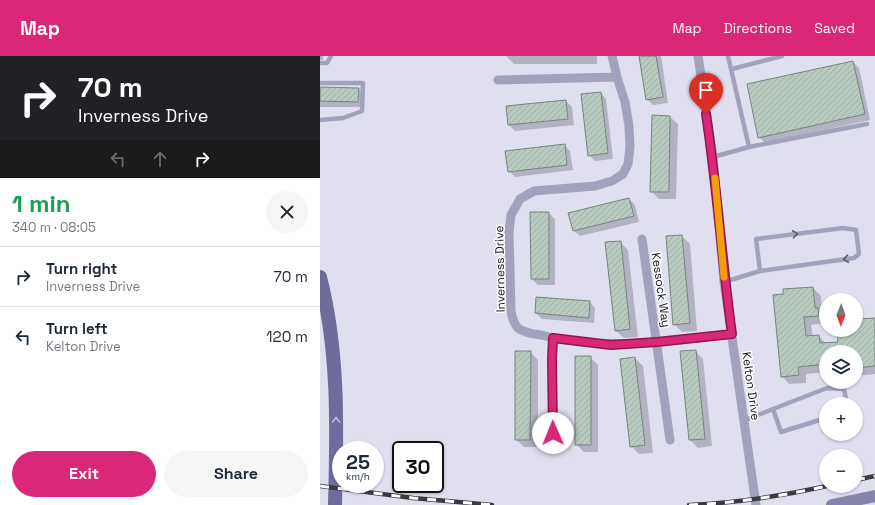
<!DOCTYPE html>
<meta charset="utf-8">
<style>
body{margin:0;font-family:"Space Grotesk",sans-serif;background:#f6f6f7;color:#1f2937;height:100vh;display:flex;flex-direction:column;font-size:15px;white-space:nowrap}
*{box-sizing:border-box;margin:0}
p{font-size:13px;color:#747a83}
.icon{flex:none;width:22px;height:22px;fill:none;stroke:currentColor;stroke-width:2;stroke-linecap:round;stroke-linejoin:round}
.map{position:relative;flex:1;overflow:hidden}
.sheet{display:flex;flex-direction:column;background:#fff;width:320px}
.sheet>*{flex:none}
.banner{background:#202124;color:#fff;overflow:hidden}
.needle{width:26px;rotate:181deg}
.tools{position:absolute;left:499px;top:237px;display:grid;gap:8px}
.tools a{display:grid;place-items:center;width:44px;height:44px;border-radius:50%;background:#fff;box-shadow:0 1px 3px #0004;font-size:20px}
.speed{position:absolute;left:12px;top:385px;display:flex;gap:8px;font-size:20px;font-weight:700;text-align:center}
.speed>*{display:grid;place-content:center;width:52px;height:52px;border-radius:50%;background:#fff;box-shadow:0 1px 3px #0004;line-height:1}
.speed small{font-size:10px;font-weight:400}
.speed .limit{border:2px solid #111;border-radius:6px;background:#fff;color:#111}
.pin{position:absolute;display:grid;place-items:center;width:34px;height:34px;color:#fff;margin:-41px -17px;border-radius:50% 50% 50% 0;rotate:-45deg;box-shadow:0 0 4px #0007}
.pin .icon{rotate:45deg}
.me{position:absolute;width:44px;margin:-22px;rotate:359deg;stroke-linejoin:round;filter:drop-shadow(0 0 3px #0008)}
.turn{display:flex;align-items:center;gap:14px;height:84px;padding:0 12px;font-size:18px}
.turn .icon{width:52px;height:52px;stroke-width:2.5}
.turn b{display:block;font-size:28px;line-height:34px}
.lanes{display:flex;align-items:center;height:38px;padding:0 12px;background:#0003;justify-content:center;gap:20px;direction:ltr}
.lanes .off{opacity:.35}
.round{display:grid;place-items:center;flex:none;width:42px;height:42px;border-radius:21px;background:#f6f6f7}
.head{display:flex;align-items:center;justify-content:space-between;height:68px;padding:0 12px}
h1{font-size:24px;font-weight:800;line-height:30px;color:#1e9e55}
.action{display:flex;gap:8px;margin-top:auto;padding:8px 12px}
.action a{flex:1;height:46px;border-radius:24px;background:#db2777;color:#fff;font-size:16px;font-weight:800;line-height:46px;text-align:center}
.action a+a{background:#f6f6f7;color:#1f2937}
ul{padding:0;list-style:none}
li{display:flex;align-items:center;gap:12px;height:60px;padding:0 12px;border-top:1px solid #e0e1e3}
li div{flex:1}
li b{display:block;font-size:15px}
li em{font-style:normal}
header{display:flex;align-items:center;gap:24px;box-sizing:border-box;height:56px;padding:0 20px;background:#db2777;color:#fff}
header strong{font-size:19px}
nav{display:flex;gap:22px;margin-inline-start:auto;font-size:14px}
main{display:flex;flex:1;min-height:0}
.map>svg:first-child{display:block}
.shadow{fill:#0003}
.building{fill:url(#building-hatch);stroke:#75857d}
.lines{fill:none;stroke-linecap:round;stroke-linejoin:round}
.service{stroke:#a2a2bd;stroke-width:4.5}
.minor{stroke:#a2a2bd;stroke-width:9}
.secondary{stroke:#8483ab;stroke-width:12}
.primary{stroke:#6f6c9d;stroke-width:14}
.rail-casing{stroke:#3a3a42;stroke-width:4.5}
.rail{stroke:#fff;stroke-width:3;stroke-dasharray:9;stroke-linecap:butt}
.oneway{stroke:#5a5a6a}
.oneway2{stroke:#bebdd3}
.route-casing{stroke:#8e194d;stroke-width:10}
.route{stroke:#db2777;stroke-width:7}
.slow{stroke:#f59e0b;stroke-width:7}
.labels{text-anchor:middle;dominant-baseline:central;stroke-width:3;stroke-linejoin:round;paint-order:stroke}
.street-label{font-size:12px;fill:#121218;stroke:#fff}
</style>
<header>
<strong>Map</strong>
<nav><a>Map</a><a>Directions</a><a>Saved</a></nav>
</header>
<main>
<section class="sheet">
<div class="banner">
<div class="turn"><svg class="icon" aria-label="right" viewBox="0 0 24 24"><path d="M7 20v-9h11M14 6l5 5-5 5"/></svg><div><b>70 m</b>Inverness Drive</div></div>
<div class="lanes"><svg class="icon off" aria-label="left" viewBox="0 0 24 24"><path d="M17 20v-9H6M10 6l-5 5 5 5"/></svg><svg class="icon off" aria-label="ahead" viewBox="0 0 24 24"><path d="M12 20V5M6 11l6-6 6 6"/></svg><svg class="icon" aria-label="right" viewBox="0 0 24 24"><path d="M7 20v-9h11M14 6l5 5-5 5"/></svg></div>
</div>
<div class="head"><div><h1>1 min</h1><p>340 m · 08:05</p></div><a class="round"><svg class="icon" aria-label="close" viewBox="0 0 24 24"><path d="M6 6l12 12M18 6L6 18"/></svg></a></div>
<ul>
<li><svg class="icon" aria-label="right" viewBox="0 0 24 24"><path d="M7 20v-9h11M14 6l5 5-5 5"/></svg><div><b>Turn right</b><p>Inverness Drive</p></div><em>70 m</em></li>
<li><svg class="icon" aria-label="left" viewBox="0 0 24 24"><path d="M17 20v-9H6M10 6l-5 5 5 5"/></svg><div><b>Turn left</b><p>Kelton Drive</p></div><em>120 m</em></li>
</ul>
<div class="action"><a>Exit</a><a>Share</a></div>
</section>
<div class="map">
<svg width="555" height="449" viewBox="0 0 555 449">
<defs>
<pattern id="building-hatch" width="6" height="6" patternUnits="userSpaceOnUse"><rect width="6" height="6" fill="#b9cac1"/><path d="M-1 1l2-2M0 6l6-6M5 7l2-2" fill="none" stroke="#9eaca5"/></pattern>
</defs>
<rect width="100%" height="100%" fill="#dfdff0"/>
<path class="shadow" d="M0,0H3V4H0Z
M186,0H277V8H194Z
M320,0H341L348,47L333,49L327,43Z
M533,6L539,12L550,64L445,87L439,81Z
M0,32L38,33L44,39V51H0Z
M281,37L286,43L293,103L275,105L269,99Z
M246,45L252,51L254,69L195,75L189,69Z
M350,61L358,68L356,143H339L331,135Z
M244,89L250,95L253,114L195,121L189,115Z
M309,143L315,149L319,166L260,180L254,175Z
M211,157H229L235,163V229H218L212,223Z
M362,180L370,188L377,275L362,276L354,268Z
M300,186L308,194L318,281L304,282L296,275Z
M493,232L501,240L502,257L506,261V267L491,269L493,281L499,280L506,288L519,287L518,274H536V264L555,263V318L536,320V296H506V316L486,318V327L469,328L462,320Z
M270,246L275,252L274,267L222,263L216,257Z
M375,295L383,303L392,390L378,392L370,384Z
M210,296L218,304V391H204L196,383Z
M270,301L278,309V396H264L256,388Z
M315,302L323,310L333,397L319,398L311,390Z"/>
<path class="building" d="M319,0H336L343,41L326,44Z
M533,5L545,58L438,82L427,28Z
M0,31L39,32L38,46L0,45Z
M281,36L288,97L268,100L261,38Z
M246,44L248,63L188,69L186,50Z
M332,59L350,60L349,136H330Z
M245,88L247,109L188,116L185,95Z
M309,142L314,160L253,175L248,157Z
M210,156H229V223H211Z
M362,179L370,267L353,269L346,180Z
M301,185L310,273L295,275L285,186Z
M493,231L495,252H498L499,260L484,261L486,280L499,279L500,287L518,286L517,274H536V263L555,262V310L536,312V296H506V308L478,311L479,319L461,321L453,239L463,238V233Z
M216,241L270,245L269,262L215,257Z
M376,294L385,383L369,384L360,295Z
M195,295H211L210,384H195Z
M255,300H271V389H255Z
M315,301L325,389L310,391L300,303Z"/>
<g class="lines">
<path class="service" d="M408,0L429,91
M0,7H7L11,0
M412,13L462,0
M0,27H43L42,55L23,62L0,64
M393,101L429,91L547,68
M404,226L440,215L436,183L523,172L536,174L539,198L534,202L440,215
M453,353L507,332L524,333L527,348
M423,365L453,353L461,376L506,362"/>
<path class="minor" d="M292,0L297,21L305,46L309,70L310,91L308,108L303,118L292,125L275,130L214,135L200,143L191,159L189,176L191,255C192,261 194,268 198,272C204,277 214,278 221,279C285,295 348,285 412,278
M378,0L393,101L404,226L436,449
M178,24L297,21
M322,183L350,384
M233,392L232,303L233,282"/>
<path class="secondary" d="M512,449L555,440"/>
<path class="primary" d="M0,221C19,295 17,373 15,449"/>
<g class="rail-casing">
<path id="rail" d="M536,424L555,420
M0,430L93,442L172,449
M369,449C415,447 462,440 507,430"/>
</g>
<use href="#rail" class="rail"/>
</g>
<defs><path id="oneway-chevron" d="M-2-3.5L2.5 0L-2 3.5" fill="none" stroke-width="1.6" stroke-linecap="round" stroke-linejoin="round"/></defs>
<g class="oneway">
<use href="#oneway-chevron" transform="translate(475 178) rotate(-8)"/>
<use href="#oneway-chevron" transform="translate(526 203) rotate(172)"/>
</g>
<use class="oneway2" href="#oneway-chevron" transform="translate(16 364) rotate(-91)"/>
<g class="lines">
<g class="route-casing">
<path id="route" d="M233,377L232,303L233,282L291,289L337,286L412,278C402,205 397,131 386,58"/>
</g>
<use href="#route" class="route"/>
<path class="slow" d="M395,122L404,221"/>
</g>
<g class="labels">
<g class="street-label">
<text transform="translate(180 213) rotate(-91)">Inverness Drive</text>
<text transform="translate(341 234) rotate(82)">Kessock Way</text>
<text transform="translate(431 330) rotate(82)">Kelton Drive</text>
</g>
</g>
</svg>
<div class="tools">
<a><svg class="needle" viewBox="-14 -14 28 28"><path d="M0-13l5 13h-10z" fill="#e53935"/><path d="M0 13l5-13h-10z" fill="#747a83"/></svg></a>
<a><svg class="icon" aria-label="layers" viewBox="0 0 24 24"><path d="M12 4l9 5-9 5-9-5zM3 14l9 5 9-5"/></svg></a>
<a>+</a>
<a>−</a>
</div>
<div class="speed"><div>25<small>km/h</small></div><div class="limit">30</div></div>
<div class="pin" style="left:386px;top:58px;background:#d93025"><svg class="icon" aria-label="arrive" viewBox="0 0 24 24"><path d="M6 21V4h12l-3 4 3 4H6"/></svg></div>
<svg class="me" style="left:233px;top:377px" viewBox="-20 -20 40 40"><circle r="19" fill="#fff"/><path d="M0-13L10 11 0 6-10 11z" fill="#db2777"/></svg>
</div>
</main>
